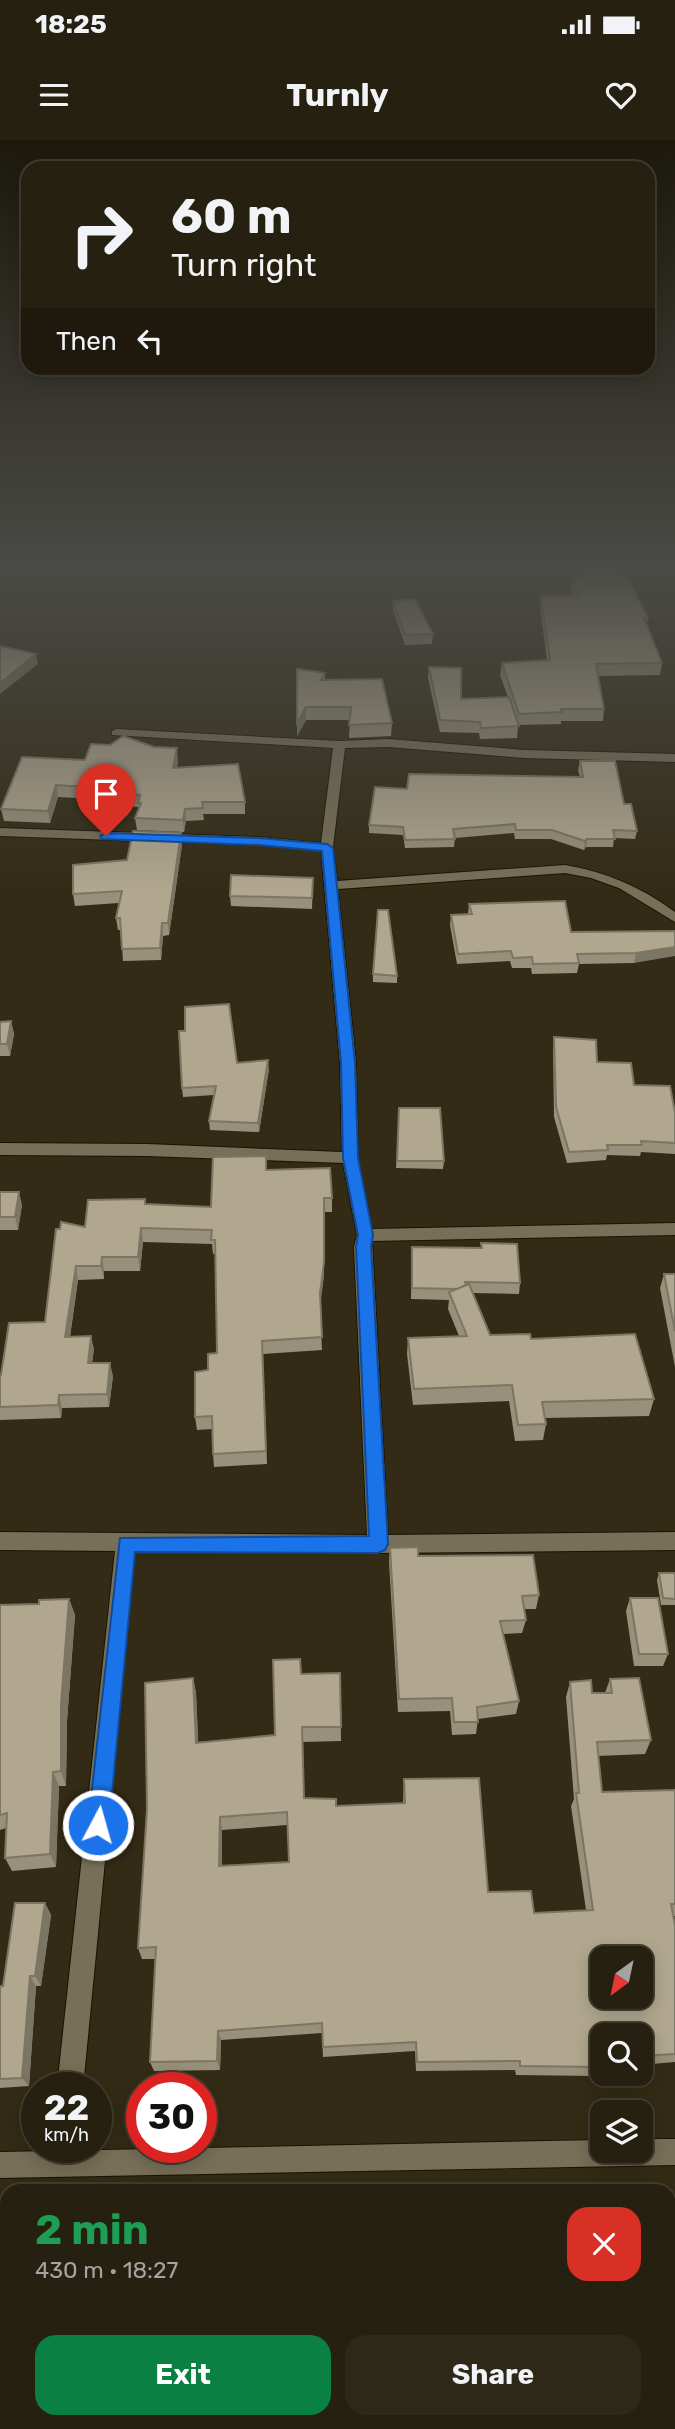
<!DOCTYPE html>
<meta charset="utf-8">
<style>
body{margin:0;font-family:Rubik,sans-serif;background:#2e2819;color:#f1f3f6;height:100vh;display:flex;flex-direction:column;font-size:26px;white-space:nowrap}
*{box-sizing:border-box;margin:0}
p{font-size:23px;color:#a4a39f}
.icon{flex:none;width:38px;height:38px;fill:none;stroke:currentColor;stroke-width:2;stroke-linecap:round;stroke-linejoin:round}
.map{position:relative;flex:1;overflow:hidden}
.panel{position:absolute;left:0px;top:2044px;width:676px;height:245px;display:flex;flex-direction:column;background:#262010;border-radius:21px 21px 0 0;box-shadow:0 4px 18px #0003,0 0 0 2px #423e30}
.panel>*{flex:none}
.guide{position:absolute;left:21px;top:21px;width:634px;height:214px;border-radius:21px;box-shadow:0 4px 18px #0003,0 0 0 2px #423e30;background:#262010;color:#f1f3f6;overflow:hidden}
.needle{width:46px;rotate:213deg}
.tools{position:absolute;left:590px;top:1806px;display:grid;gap:14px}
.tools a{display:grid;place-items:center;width:63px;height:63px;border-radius:14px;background:#262010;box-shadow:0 4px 18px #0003,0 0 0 2px #423e30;font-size:35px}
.speed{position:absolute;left:21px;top:1932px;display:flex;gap:14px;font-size:35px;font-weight:700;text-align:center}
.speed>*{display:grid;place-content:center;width:91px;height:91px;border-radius:50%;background:#262010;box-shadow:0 4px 18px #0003,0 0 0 2px #423e30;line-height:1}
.speed small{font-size:18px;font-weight:400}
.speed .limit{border:10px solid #d22;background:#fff;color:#111}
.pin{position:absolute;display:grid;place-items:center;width:60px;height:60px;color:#fff;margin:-72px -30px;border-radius:50% 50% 50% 0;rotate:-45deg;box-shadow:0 0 7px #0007}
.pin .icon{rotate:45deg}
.me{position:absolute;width:77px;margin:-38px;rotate:6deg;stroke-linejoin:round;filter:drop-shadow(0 0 5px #0008)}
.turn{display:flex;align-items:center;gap:24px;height:147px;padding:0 35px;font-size:32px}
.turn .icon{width:91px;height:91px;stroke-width:2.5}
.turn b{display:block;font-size:49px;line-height:60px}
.then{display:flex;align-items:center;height:66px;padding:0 35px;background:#0003;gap:14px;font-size:26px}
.round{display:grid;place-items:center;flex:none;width:74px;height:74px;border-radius:21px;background:#2e2819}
.summary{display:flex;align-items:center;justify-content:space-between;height:119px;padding:0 35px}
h1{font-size:42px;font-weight:700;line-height:52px;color:#1e9e55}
.button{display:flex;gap:14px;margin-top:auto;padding:14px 35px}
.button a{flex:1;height:80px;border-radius:21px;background:#0b8043;color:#fff;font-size:28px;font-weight:700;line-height:80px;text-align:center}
.button a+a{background:#2e2819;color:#f1f3f6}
.status{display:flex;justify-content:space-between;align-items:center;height:49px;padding:0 35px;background:#262010;direction:ltr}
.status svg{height:19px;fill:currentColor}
header{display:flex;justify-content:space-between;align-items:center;height:91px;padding:0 35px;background:#262010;font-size:32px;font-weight:700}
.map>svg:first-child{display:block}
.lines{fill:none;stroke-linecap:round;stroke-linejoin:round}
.minor-casing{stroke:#1b1301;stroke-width:2}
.minor{fill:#776f57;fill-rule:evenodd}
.wall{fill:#97907a;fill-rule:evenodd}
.shaded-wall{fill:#7b7563}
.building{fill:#b0a78e;stroke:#7b7563;stroke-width:2;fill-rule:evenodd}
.route{fill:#1a73e8;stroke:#114b97;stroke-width:2}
</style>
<div class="status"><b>18:25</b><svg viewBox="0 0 49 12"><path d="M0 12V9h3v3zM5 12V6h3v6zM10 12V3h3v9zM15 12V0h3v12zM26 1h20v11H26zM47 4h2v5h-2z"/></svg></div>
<header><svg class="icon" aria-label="menu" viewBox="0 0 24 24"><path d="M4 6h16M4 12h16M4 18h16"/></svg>Turnly<svg class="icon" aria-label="heart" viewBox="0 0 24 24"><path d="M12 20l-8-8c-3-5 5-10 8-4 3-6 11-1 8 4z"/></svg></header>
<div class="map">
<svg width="675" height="2289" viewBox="0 0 675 2289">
<rect width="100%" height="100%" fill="#332b15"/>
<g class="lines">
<g class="minor-casing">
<path id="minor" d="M116,589L339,601L388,599L525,610L675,614V622L525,618L388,607L345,608L333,707L337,741L565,725C606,732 641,747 675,772V782L619,748L591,738L565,733L338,749L356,923L358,1018L372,1089L675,1083V1095L372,1101L388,1395L675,1392V1410L378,1413L135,1411L83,1948H57L115,1411L0,1410V1392L367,1395L354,1107L357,1095L343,1023L147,1016L0,1015V1003L147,1004L342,1012L340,923L321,710L259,705L0,696V688L259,697L321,703L333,608L112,595V591Z
M640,1999H675V2025L0,2038V2012L602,2000V2011H640Z"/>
</g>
<use href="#minor" class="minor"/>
</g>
<path class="wall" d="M577,430H616L617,435L648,478L647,485L662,523L660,535L598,536L604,569L603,581H561V584L518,585L517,598L480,599L479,593L440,592L428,538L429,527L461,559L508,557L500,535L502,523L547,520L540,467L541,456H573L570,448L571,437L578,436Z
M393,461L433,494L432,504L405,505L393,471Z
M297,529L325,533V540L392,583L391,596L349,598L350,580H306L297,596Z
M85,620H178L177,628L245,662V674H203L204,680L186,681L184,692L137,690L135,678L138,670V667L116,665V660L58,657L50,683L4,681L1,669Z
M580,621L624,664L637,691L635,699L614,698L613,707H586L584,710L551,699H515L514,693L455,698L454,707L405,708L403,695L369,693V685L407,649L580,637L578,630Z
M182,705L169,795L163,796L161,820L123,821L121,790H118L116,778L119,763L75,766L73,754L127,720Z
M313,738L312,769L231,766L230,756Z
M469,764L571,792L675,791L634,823L579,824L577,833L532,834L531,828H512L510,821L457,824L450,785L451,775L468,774Z
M373,834L397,836V843L373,842Z
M11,881L14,894L10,916H0V882Z
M554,897L634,945L675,973V1014L641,1012L640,1016L607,1015L606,1020L567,1023L554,977L553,908Z
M237,923L269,929L259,992L210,990L209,981L214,955L183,957L182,948Z
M399,968L444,1021L443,1029L396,1028Z
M266,1030L332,1058V1072H324V1135L320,1164L322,1210L263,1214L267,1324L214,1327L213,1314V1289L197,1290L195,1277L208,1230L217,1213L216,1113L213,1114L212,1104L143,1102L140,1131H104V1139L78,1140L70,1197L94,1209L92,1223L113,1236L109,1267L62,1268L61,1278L0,1280V1235L45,1182L85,1087L145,1059L146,1064L211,1067Z
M0,1052L22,1065L18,1090H0Z
M481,1103L520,1143L519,1154L473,1153L490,1195L531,1199L654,1259L649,1276L545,1278L546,1284L543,1300L515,1301L509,1261L413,1265L407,1214L408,1198L459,1196L448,1169L449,1160L411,1159L412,1107L481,1108Z
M664,1134H675V1227L660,1148Z
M390,1408L539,1455L536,1469H524L526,1480L522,1493L503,1494L519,1561L516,1574L478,1579L476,1594L452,1595L450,1571L398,1572L389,1422Z
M659,1433H675V1465H661L657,1440Z
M630,1458L668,1514L663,1526H634L626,1471Z
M69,1459L75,1475L67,1581L66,1646H59L56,1727L12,1731L5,1718L6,1688L0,1690V1465L39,1464Z
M340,1533L341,1601L303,1602L304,1658L336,1666L403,1663L404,1639L488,1752L534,1773L586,1770L571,1666L574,1659L566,1557L570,1542L592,1553H605L610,1539L651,1600L645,1614L598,1616L602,1652L675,1650V1776H673L675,1785V1922L640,1925V1895H602V1928L597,1936L516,1935L515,1930L416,1931L415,1911L323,1917L322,1893L221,1900L220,1930L154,1931L150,1922L155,1819H142L138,1808L193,1538L196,1553L198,1602L275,1595L301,1534ZM287,1685L289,1722L222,1726V1690Z
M45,1763L51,1775L41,1846H36L29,1946L0,1948V1846H3Z
M595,2282H668L675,2289H596Z"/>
<path class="shaded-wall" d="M36,514L38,524L0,554V543Z
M306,567V580L297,596V583Z
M177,608L178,620L174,640L173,628Z
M56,645L58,657L50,683L48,671Z
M185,669L186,681L184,692L183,680Z
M181,693L182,705L169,795L168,783Z
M587,699L586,707L584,710L585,701Z
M162,783L163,796L161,820L160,808Z
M675,807V816L634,823L636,813Z
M11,881L14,894L10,916L7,904Z
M268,920L269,929L259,992L258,983Z
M19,1052L22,1065L18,1090L15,1077Z
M324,1072V1135L320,1166V1153Z
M141,1088L143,1102L140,1131L138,1117Z
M102,1117L104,1131V1139L101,1126Z
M76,1126L78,1140L68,1210L65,1197Z
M91,1196L94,1209L90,1236L88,1223Z
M110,1223L113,1236L109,1267L107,1254Z
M59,1255L62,1268L61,1278L58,1265Z
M69,1459L75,1475L67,1581L66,1646L61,1631V1565Z
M193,1538L196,1553L199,1617L196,1603Z
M53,1632L59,1646L56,1727L50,1714Z
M220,1677L222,1690V1738L219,1726Z
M45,1763L51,1775L41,1846L35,1836Z
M30,1836L36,1846L29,1946L22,1938Z
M218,1891L221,1900L220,1930L217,1921Z
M179,2282H183V2289H179Z"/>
<path class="building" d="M581,430H616L617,435L626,434L648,478H644L662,523L596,524L604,569H561L562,572L519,574L502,523L550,520L541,456H579L571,437L582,436Z
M415,459L433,494L405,495L393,461Z
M0,506L36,514L0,543Z
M429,527L461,528V559L509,557L519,586L481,588L480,582L440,580Z
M297,529L325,533L321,540L382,539L392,583L349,585L351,567H306L297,583Z
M123,596L154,607L177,608L173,628L238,624L245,662H202L203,668L185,669L183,680L135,678L141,663H138L140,655L115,653L117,649L56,645L48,671L1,669L22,617L85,620L91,604L110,605Z
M580,621H615L624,664H631L637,691L613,690L615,699H587L585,701L552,690H516L515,684L453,689L455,699L405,700L403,687L369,685L375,647L407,649L409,634L583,637Z
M133,691L181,693L168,783H162L160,808L122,809L120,778H116L122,751L73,754V725L127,720Z
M231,735L313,738L312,758L230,756Z
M565,761L571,792L675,791V807L636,813L577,814L579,823L533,824L532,817L513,818L511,811L458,814L451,775L472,774L469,764Z
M378,770H388L397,836L373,834Z
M229,864L237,923L268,920L258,983L209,981L216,946L182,948L179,891H185V867Z
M11,881L7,904H0V882Z
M554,897L596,900L597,922L631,923L634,945L670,946L675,973V1003L641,1001L642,1005H607L608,1010L569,1012L556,967Z
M399,968H440L444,1021H397Z
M266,1016V1030L330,1028L332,1058H324V1122L320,1153L322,1197L262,1201L266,1311L213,1314L212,1276L195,1277V1232L208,1230V1214L217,1213L215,1100H211L212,1090L141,1088L138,1117H102L101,1126H76L65,1197L91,1196L88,1223H110L107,1254L59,1255L58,1265L0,1267V1235H1L9,1183L45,1182L56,1089H60L61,1082L85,1087L88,1060L145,1059V1064L211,1067L213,1017Z
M0,1052H19L15,1077H0Z
M481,1103L517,1104L520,1143L465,1142L466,1145L457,1149L412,1148V1107L482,1108Z
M664,1134H675V1191Z
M469,1144L490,1195L530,1194L531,1199L635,1194L654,1259L542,1262L546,1284L518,1285L512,1245L414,1249L408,1198L467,1196L449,1152Z
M418,1407V1416L533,1415L539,1455L522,1456L526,1480L500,1481L519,1561L477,1567L478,1582H454L452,1558L399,1559L390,1408Z
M659,1433H675V1459L663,1458Z
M630,1458H658L668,1514H639Z
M69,1459L61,1565V1631L53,1632L50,1714L5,1718L7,1673L0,1675V1465L39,1464V1460Z
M300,1519L301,1534L340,1533L341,1587H302L304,1658L336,1659V1666L405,1663L404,1639L479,1638L488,1752L531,1751L534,1773L593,1770L576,1653H579L570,1542L591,1540L592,1553H612L610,1539L639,1538L651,1600L597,1602L602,1652L675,1650V1764H671L675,1785V1914L640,1916V1895H602V1927L520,1926V1921L417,1922L416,1902L323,1907L322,1883L218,1891L217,1921L150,1922L156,1807L138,1808L147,1669L145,1543L193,1538L196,1603L275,1595L273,1520ZM287,1672L289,1722L219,1726L220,1677ZM602,1818H640V1857H602Z
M15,1763H45L35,1836H30L22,1938L0,1939V1846H3Z
M668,2069H675V2289H604L603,2282H668Z
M0,2099H6L5,2118L7,2117V2278H0Z
M92,2282H179V2289H91Z
M338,2282H510L494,2284L495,2289H338Z"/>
<linearGradient id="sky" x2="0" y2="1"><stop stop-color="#1c180c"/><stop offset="0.57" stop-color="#4a4a46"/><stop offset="1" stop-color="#4a4a46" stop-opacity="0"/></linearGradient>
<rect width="675" height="751" fill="url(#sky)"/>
<path class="route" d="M106,693L259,698L327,704L333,708L355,923L358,1018L373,1095L371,1107L388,1404L385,1410L378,1413L135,1412L109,1685L106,1692L98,1695L91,1692L88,1685L120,1398L369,1396L356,1107L358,1095L343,1018L341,923L322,711L259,705L102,699L100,696Z"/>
</svg>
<div class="tools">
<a><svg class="needle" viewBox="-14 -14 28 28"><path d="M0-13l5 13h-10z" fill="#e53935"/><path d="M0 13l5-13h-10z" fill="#a4a39f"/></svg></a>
<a><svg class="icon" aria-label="search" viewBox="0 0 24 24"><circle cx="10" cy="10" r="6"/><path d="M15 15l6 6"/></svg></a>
<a><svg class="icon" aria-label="layers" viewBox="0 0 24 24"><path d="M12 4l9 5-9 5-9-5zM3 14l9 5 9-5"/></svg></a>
</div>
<div class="speed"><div>22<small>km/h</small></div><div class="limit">30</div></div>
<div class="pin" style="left:106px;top:696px;background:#d93025"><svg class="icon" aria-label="arrive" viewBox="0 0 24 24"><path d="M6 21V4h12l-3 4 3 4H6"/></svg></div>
<svg class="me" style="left:98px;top:1685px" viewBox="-20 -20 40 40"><circle r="17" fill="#1a73e8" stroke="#fff" stroke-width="3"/><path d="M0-11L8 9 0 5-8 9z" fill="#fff"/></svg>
<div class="guide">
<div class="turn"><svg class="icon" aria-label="right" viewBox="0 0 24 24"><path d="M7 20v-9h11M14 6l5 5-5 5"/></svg><div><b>60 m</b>Turn right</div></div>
<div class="then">Then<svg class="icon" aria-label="left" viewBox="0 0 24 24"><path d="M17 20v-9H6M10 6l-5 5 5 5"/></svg></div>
</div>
<section class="panel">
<div class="summary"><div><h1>2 min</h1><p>430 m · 18:27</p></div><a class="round" style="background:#d93025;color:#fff"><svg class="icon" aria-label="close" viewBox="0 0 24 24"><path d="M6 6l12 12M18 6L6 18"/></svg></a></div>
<div class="button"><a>Exit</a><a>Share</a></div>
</section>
</div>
